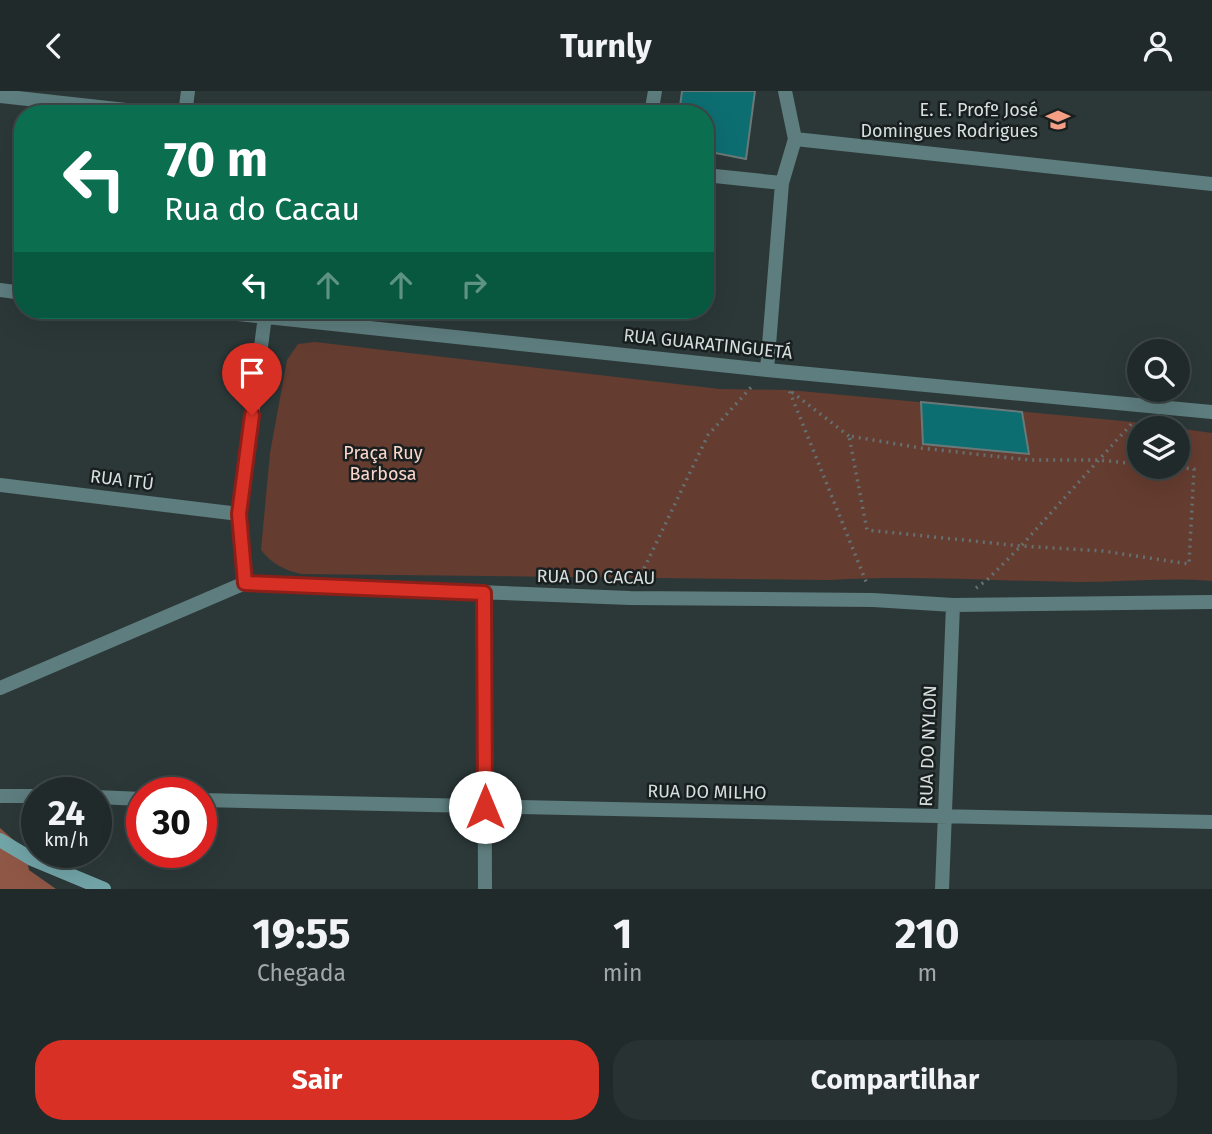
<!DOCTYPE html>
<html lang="pt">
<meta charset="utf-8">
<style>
body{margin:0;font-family:"Fira Sans",sans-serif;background:#293232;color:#f1f3f6;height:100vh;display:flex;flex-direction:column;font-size:26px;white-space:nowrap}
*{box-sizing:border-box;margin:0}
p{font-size:23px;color:#a2a7a8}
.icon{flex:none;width:38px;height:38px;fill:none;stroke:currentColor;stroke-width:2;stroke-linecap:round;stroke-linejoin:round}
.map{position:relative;height:798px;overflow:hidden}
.drawer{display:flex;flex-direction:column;background:#212a2a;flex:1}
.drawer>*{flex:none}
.hud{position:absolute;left:14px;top:14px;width:700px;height:214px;border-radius:28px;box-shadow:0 7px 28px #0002,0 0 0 2px #3e4647;background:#0b6e4f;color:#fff;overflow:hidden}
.fabs{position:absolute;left:1127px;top:248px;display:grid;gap:14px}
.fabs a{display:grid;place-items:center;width:63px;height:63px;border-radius:50%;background:#212a2a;box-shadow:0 7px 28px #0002,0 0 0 2px #3e4647;font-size:35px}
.speed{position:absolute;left:21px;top:686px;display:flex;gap:14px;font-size:35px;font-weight:700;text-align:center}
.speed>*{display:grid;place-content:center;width:91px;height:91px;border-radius:50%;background:#212a2a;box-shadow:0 7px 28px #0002,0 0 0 2px #3e4647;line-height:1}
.speed small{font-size:18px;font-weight:400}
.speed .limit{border:10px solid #d22;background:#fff;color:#111}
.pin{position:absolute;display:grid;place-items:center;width:60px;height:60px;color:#fff;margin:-72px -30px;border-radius:50% 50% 50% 0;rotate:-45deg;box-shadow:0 0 7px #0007}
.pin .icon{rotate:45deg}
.me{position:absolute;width:77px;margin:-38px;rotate:0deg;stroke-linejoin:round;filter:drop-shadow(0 0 5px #0008)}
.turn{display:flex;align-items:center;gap:24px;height:147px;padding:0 35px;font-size:32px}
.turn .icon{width:91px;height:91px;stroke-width:2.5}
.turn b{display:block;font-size:49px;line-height:60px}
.lanes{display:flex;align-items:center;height:66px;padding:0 35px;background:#0003;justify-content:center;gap:35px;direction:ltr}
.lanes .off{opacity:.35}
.eta{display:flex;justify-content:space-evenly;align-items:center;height:119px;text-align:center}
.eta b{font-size:42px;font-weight:700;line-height:49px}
.button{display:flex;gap:14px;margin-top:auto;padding:14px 35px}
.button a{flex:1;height:80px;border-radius:28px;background:#d93025;color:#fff;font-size:28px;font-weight:700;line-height:80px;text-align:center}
.button a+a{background:#293232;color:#f1f3f6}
header{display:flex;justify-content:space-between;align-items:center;height:91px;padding:0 35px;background:#212a2a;font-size:32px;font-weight:700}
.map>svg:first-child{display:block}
.green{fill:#653c30;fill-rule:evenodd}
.forest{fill:#8f5746}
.building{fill:#0d6e72;stroke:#6a7878;stroke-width:2}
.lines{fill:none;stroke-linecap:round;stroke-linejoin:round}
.path{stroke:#657070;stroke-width:3.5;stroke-dasharray:2 5;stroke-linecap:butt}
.street{stroke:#5e7d7e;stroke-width:14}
.secondary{stroke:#72a5a8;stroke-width:14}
.route-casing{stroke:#8d1f18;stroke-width:18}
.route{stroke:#d93025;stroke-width:12}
.labels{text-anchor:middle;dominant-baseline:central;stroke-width:5;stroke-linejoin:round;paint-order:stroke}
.poi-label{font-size:18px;fill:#d6dede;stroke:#191e1e;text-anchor:end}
.street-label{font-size:18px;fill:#d6dede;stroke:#191e1e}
.park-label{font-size:18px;fill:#fbd6cb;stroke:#191e1e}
</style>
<header><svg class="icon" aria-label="back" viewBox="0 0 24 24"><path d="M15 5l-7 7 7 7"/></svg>Turnly<svg class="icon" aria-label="person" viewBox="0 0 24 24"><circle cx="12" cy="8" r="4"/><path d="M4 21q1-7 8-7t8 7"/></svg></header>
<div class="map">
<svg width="1212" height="798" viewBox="0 0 1212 798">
<rect width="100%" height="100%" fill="#2c3838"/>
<path class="green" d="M315,251L720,298L789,299L1133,331L1212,342V490C1167,486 1122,491 1078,491C995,490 913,484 830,489L301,483C284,479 271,472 261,459L270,362L287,269L298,253ZM1139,338H1178V376H1139Z"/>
<path class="forest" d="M0,737L25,759L29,779L56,798H0Z"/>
<path class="building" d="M682,0H755L746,68L705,60V23H679Z
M921,311L1022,321L1029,363L923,353Z"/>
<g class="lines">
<path class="path" d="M849,345L789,299L867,493
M1139,373L1098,369H1029L921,357L849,345L867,439L1021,455L1103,460L1189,473L1194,378L1175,376
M638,490L708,344L754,293
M976,497L987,489L1021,455L1134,330"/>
<path class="street" d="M0,5L162,23
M185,23L188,0
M651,23L655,0
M795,48L1212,93
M705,84L782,92
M0,199L23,202
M200,219L767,279L1212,321
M767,279L782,92L795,48L785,0
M0,394L239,423
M245,492L239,423L265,225
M484,502L485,798
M0,597L245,492L630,507L873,509L953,514L1212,511
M0,705H37
M96,706L142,708
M201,709L1212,731
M942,798L953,514"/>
<path class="secondary" d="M0,749L32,768L104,798"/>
</g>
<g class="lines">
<g class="route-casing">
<path id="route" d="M252,324L239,423L245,492L484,502L485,716"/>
</g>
<use href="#route" class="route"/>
</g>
<defs>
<g id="school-bare" transform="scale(1.89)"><path d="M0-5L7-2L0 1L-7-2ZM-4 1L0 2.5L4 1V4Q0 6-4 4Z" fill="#f49e86" stroke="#191e1e" stroke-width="2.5" paint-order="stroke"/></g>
</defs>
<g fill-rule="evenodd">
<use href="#school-bare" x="1058" y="29"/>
</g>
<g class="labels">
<g class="poi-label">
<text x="1038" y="19">E. E. Profº José<tspan x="1038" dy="21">Domingues Rodrigues</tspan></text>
</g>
<g class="street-label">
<text transform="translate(708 253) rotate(6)">RUA GUARATINGUETÁ</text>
<text transform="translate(122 389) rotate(7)">RUA ITÚ</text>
<text transform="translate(596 486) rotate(1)">RUA DO CACAU</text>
<text transform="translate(928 655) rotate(-88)">RUA DO NYLON</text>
<text transform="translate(707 701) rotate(1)">RUA DO MILHO</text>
</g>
<g class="park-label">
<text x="383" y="362">Praça Ruy<tspan x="383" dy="21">Barbosa</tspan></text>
</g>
</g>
</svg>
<div class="fabs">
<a><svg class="icon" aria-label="search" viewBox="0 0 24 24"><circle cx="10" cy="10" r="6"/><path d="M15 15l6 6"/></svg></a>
<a><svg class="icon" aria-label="layers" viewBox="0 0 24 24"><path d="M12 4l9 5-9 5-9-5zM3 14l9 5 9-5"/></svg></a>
</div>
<div class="speed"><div>24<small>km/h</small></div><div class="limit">30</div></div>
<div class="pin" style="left:252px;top:324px;background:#d93025"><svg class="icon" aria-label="arrive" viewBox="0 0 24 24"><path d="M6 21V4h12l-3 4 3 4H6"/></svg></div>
<svg class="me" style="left:485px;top:716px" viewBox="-20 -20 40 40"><circle r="19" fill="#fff"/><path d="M0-13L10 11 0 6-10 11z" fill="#d93025"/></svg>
<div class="hud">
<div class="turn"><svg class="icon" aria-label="left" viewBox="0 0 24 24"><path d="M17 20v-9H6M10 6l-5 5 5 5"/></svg><div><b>70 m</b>Rua do Cacau</div></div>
<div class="lanes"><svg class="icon" aria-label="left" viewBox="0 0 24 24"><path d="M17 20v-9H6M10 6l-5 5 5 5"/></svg><svg class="icon off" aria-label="ahead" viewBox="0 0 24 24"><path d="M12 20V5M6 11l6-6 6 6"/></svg><svg class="icon off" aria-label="ahead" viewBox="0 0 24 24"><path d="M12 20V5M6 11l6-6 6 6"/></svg><svg class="icon off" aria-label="right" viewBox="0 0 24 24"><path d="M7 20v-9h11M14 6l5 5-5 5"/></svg></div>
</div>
</div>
<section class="drawer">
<div class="eta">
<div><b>19:55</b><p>Chegada</p></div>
<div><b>1</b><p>min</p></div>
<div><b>210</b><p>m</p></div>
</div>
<div class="button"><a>Sair</a><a>Compartilhar</a></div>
</section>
